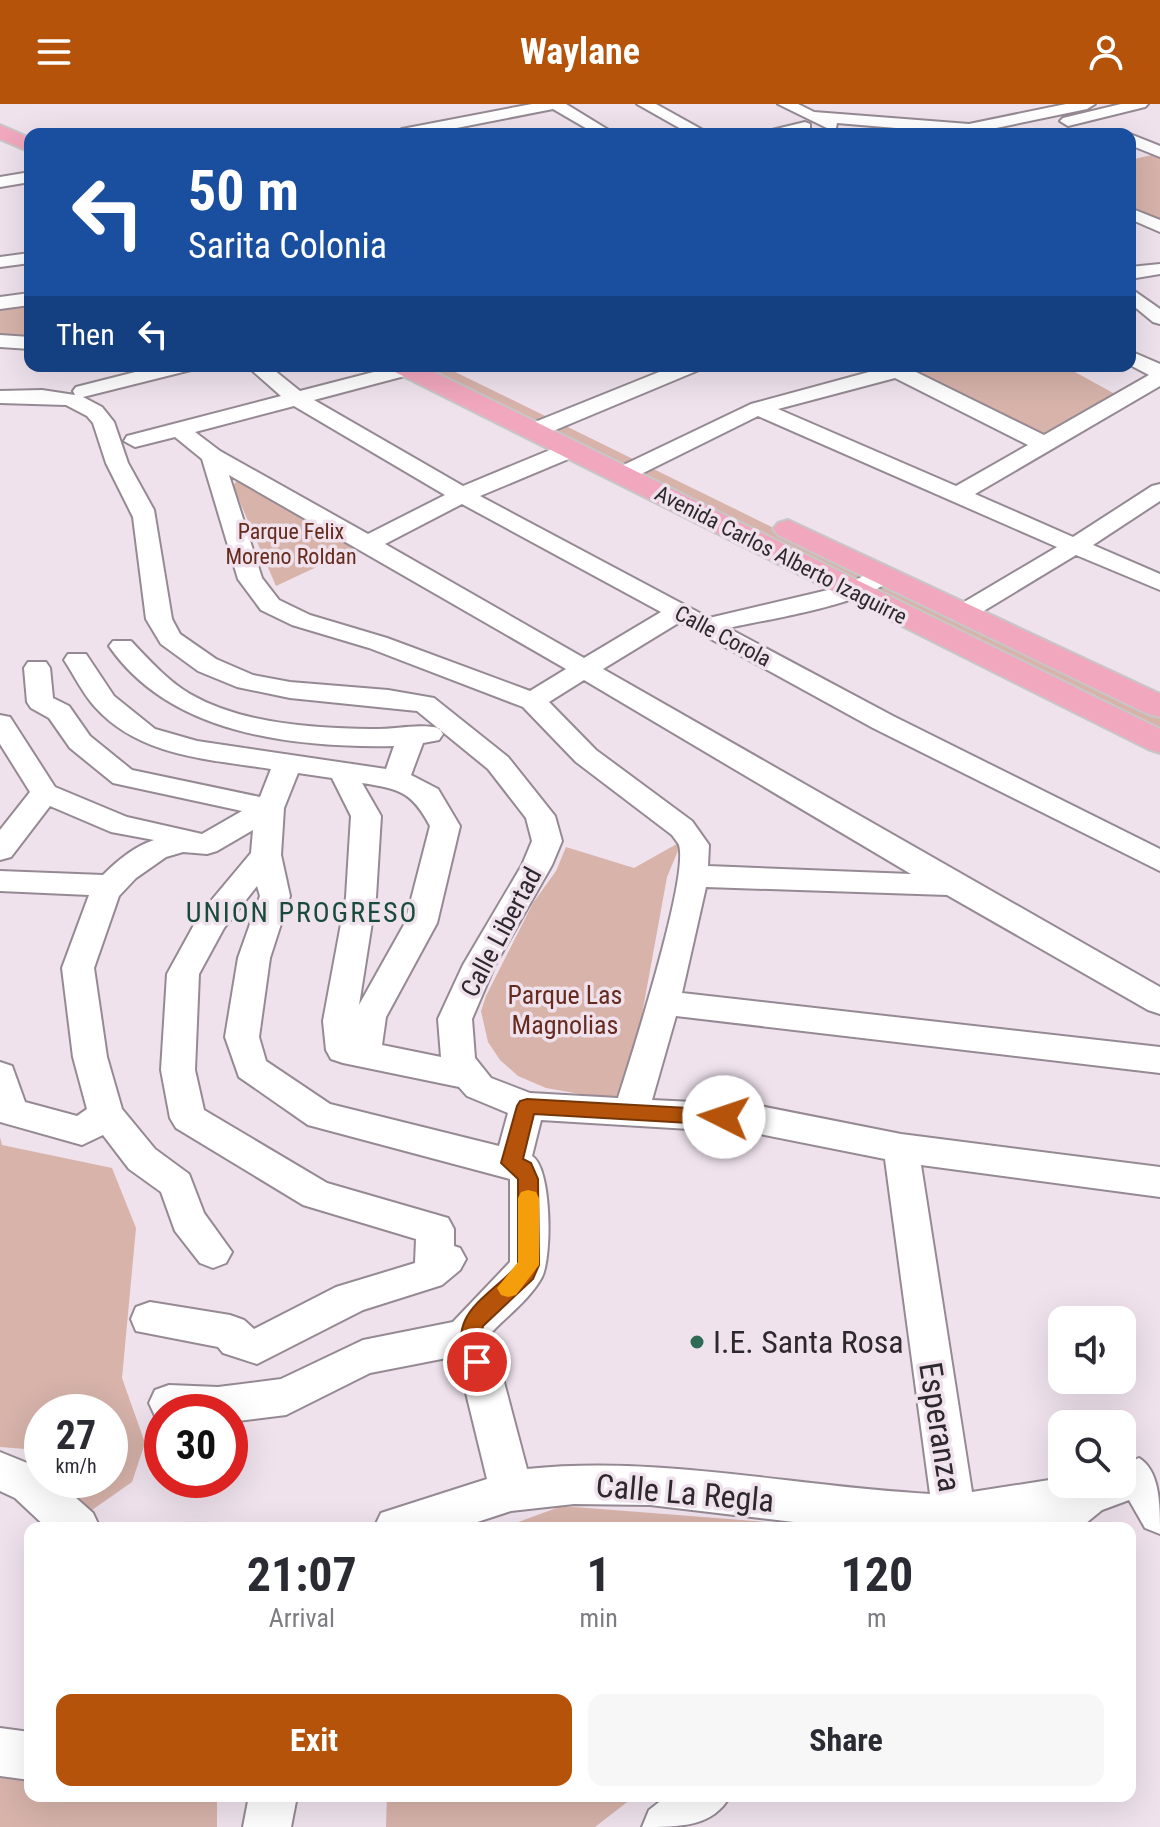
<!DOCTYPE html>
<style>
body{margin:0;font-family:"Roboto Condensed",sans-serif;background:#f7f7f7;color:#2b2b33;height:100vh;display:flex;flex-direction:column;font-size:30px;white-space:nowrap}
*{box-sizing:border-box;margin:0}
p{font-size:26px;color:#7c7c81}
.icon{flex:none;width:44px;height:44px;fill:none;stroke:currentColor;stroke-width:2;stroke-linecap:round;stroke-linejoin:round}
.map{position:relative;flex:1;overflow:hidden}
.panel{position:absolute;left:24px;top:1418px;width:1112px;height:280px;display:flex;flex-direction:column;background:#fff;border-radius:16px;box-shadow:0 8px 32px #0002}
.panel>*{flex:none}
.guide{position:absolute;left:24px;top:24px;width:1112px;height:244px;border-radius:16px;box-shadow:0 8px 32px #0002;background:#1a4fa0;color:#fff;overflow:hidden}
.fabs{position:absolute;left:1048px;top:1202px;display:grid;gap:16px}
.fabs a{display:grid;place-items:center;width:88px;height:88px;border-radius:16px;background:#fff;box-shadow:0 8px 32px #0002;font-size:40px}
.speed{position:absolute;left:24px;top:1290px;display:flex;gap:16px;font-size:40px;font-weight:700;text-align:center}
.speed>*{display:grid;place-content:center;width:104px;height:104px;border-radius:50%;background:#fff;box-shadow:0 8px 32px #0002;line-height:1}
.speed small{font-size:20px;font-weight:400}
.speed .limit{border:12px solid #d22;background:#fff;color:#111}
.pin{position:absolute;display:grid;place-items:center;width:68px;height:68px;color:#fff;margin:-34px;border:4px solid #fff;border-radius:50%;box-shadow:0 2px 8px #0007}
.me{position:absolute;width:88px;margin:-44px;rotate:274deg;stroke-linejoin:round;filter:drop-shadow(0 0 6px #0008)}
.turn{display:flex;align-items:center;gap:28px;height:168px;padding:0 32px;font-size:36px}
.turn .icon{width:104px;height:104px;stroke-width:2.5}
.turn b{display:block;font-size:56px;line-height:68px}
.then{display:flex;align-items:center;height:76px;padding:0 32px;background:#0003;gap:16px;font-size:30px}
.eta{display:flex;justify-content:space-evenly;align-items:center;height:136px;text-align:center}
.eta b{font-size:48px;font-weight:700;line-height:56px}
.action{display:flex;gap:16px;margin-top:auto;padding:16px 32px}
.action a{flex:1;height:92px;border-radius:16px;background:#b45309;color:#fff;font-size:32px;font-weight:700;line-height:92px;text-align:center}
.action a+a{background:#f7f7f7;color:#2b2b33}
header{display:flex;justify-content:space-between;align-items:center;height:104px;padding:0 32px;background:#b45309;color:#fff;font-size:36px;font-weight:700}
.map>svg:first-child{display:block}
.green{fill:#d7b3aa}
.lines{fill:none;stroke-linecap:round;stroke-linejoin:round}
.minor-casing{stroke:#958a93;stroke-width:4}
.major-casing{stroke:#c8c7c8;stroke-width:4}
.minor{fill:#fff;fill-rule:evenodd}
.major{fill:#f1a7be;fill-rule:evenodd}
.route{fill:#b45309;stroke:#753606;stroke-width:2}
.slow{fill:#f59e0b}
.poi-dot{fill:#2d6b57;stroke:#efe2ed;stroke-width:3}
.labels{text-anchor:middle;dominant-baseline:central;stroke-width:7;stroke-linejoin:round;paint-order:stroke}
.far-park-label{font-size:22px;fill:#662b1d;stroke:#efe2ed}
.far-street-label{font-size:22px;fill:#2d282c;stroke:#efe2ed}
.street-label{font-size:26px;fill:#2d282c;stroke:#efe2ed}
.park-label{font-size:26px;fill:#662b1d;stroke:#efe2ed}
.neighbourhood-label{font-size:28px;letter-spacing:2px;fill:#194b3c;stroke:#efe2ed}
.near-poi-label{font-size:32px;fill:#2d282c;stroke:#efe2ed;text-anchor:start}
.near-street-label{font-size:32px;fill:#2d282c;stroke:#efe2ed}
</style>
<header><svg class="icon" aria-label="menu" viewBox="0 0 24 24"><path d="M4 6h16M4 12h16M4 18h16"/></svg>Waylane<svg class="icon" aria-label="person" viewBox="0 0 24 24"><circle cx="12" cy="8" r="4"/><path d="M4 21q1-7 8-7t8 7"/></svg></header>
<div class="map">
<svg width="1160" height="1723" viewBox="0 0 1160 1723">
<rect width="100%" height="100%" fill="#efe2ed"/>
<path class="green" d="M1156,50L1160,51V115L1154,116L1130,105V56Z
M30,196V222L23,232L0,235V200Z
M420,262H443L1160,613V631Z
M936,262H1064L1115,290L1040,331L915,268Z
M238,375L357,444L276,482L233,382Z
M682,737L667,773L627,993L591,992L546,984L518,972L500,956L488,938L481,907L486,892L533,799L556,767L566,743L634,764Z
M0,1033L2,1041L112,1064L136,1124L122,1274L145,1339L132,1378L92,1406L60,1376H110V1308H42V1359L26,1345L0,1343Z
M562,1402L842,1424H502Z
M0,1665L30,1669V1692H184L217,1697V1723H0Z
M387,1692H635L595,1723H386Z"/>
<g class="lines">
<g class="minor-casing">
<path id="minor" d="M532,0H566L615,30H596L553,5L426,30H394L402,25Z
M637,0H656L710,30H690Z
M778,0H798L814,8L969,20L1066,0H1095L1087,5L967,30L837,19L836,24L831,26Z
M1121,0H1148L1145,3L1068,22L1060,17L1063,14Z
M805,18L810,20V26L766,30L768,27Z
M1130,30L1160,42V53L1130,41Z
M30,68V78L0,83V73Z
M1130,104L1160,116V128L1130,115Z
M30,149V159L0,163V153Z
M1160,160V170L1130,175V163Z
M1130,184L1160,205V220L1153,218L1130,199Z
M30,189V201L0,205V193Z
M0,231L30,233V245L0,243Z
M1130,247L1160,260V282L975,390L1073,433L1152,382L1160,380V397L1093,441L1160,470V486L1076,451L972,514H954L950,509L954,504L1057,443L758,312L629,376H613L610,371L613,366L751,300L880,265L878,262H925L916,268L1044,331L1149,271L1130,261ZM895,274L1028,341L956,382L778,305Z
M159,262H194L191,266L83,293L102,303L114,318L128,359L154,406L172,515L180,530L216,555L253,571L290,578L388,586L434,594L508,653L555,712L562,737L552,761L495,861L472,915L475,954L491,974L530,989L618,994C631,953 689,773 679,741C677,737 674,734 672,731L576,658L523,603L369,544L292,521L261,506L238,475L202,355L175,333L135,343L124,337L127,332L281,292L247,262H269L300,287L397,262H417L419,265L416,269L314,296L463,382L562,341H578L581,346L578,351L480,392L709,514L845,482L874,466H892L895,471C875,499 765,516 728,524L893,612L1160,745V767L873,624L680,518L603,565L1160,883V910L1148,906L947,791L706,783L682,889L1160,943V969L676,912L652,996L755,1001L901,1030L1160,1063V1093L921,1061L972,1388L1062,1374V1380H1122V1361L1139,1354C1160,1367 1160,1400 1160,1430L1145,1424L1129,1396L1102,1406L1080,1424H1025L1027,1420L1000,1424H845L650,1401L574,1400L511,1407L459,1424H374L381,1409L487,1375L457,1252L370,1269L286,1311L230,1318V1308H162V1315L155,1312L149,1299L155,1286L169,1281L218,1283L281,1275L363,1236L453,1218L510,1158V1075L308,1021L239,973L225,933L238,854L260,792L257,782L224,824L199,870L195,966L204,1006L327,1079L448,1114L454,1125V1142L460,1144L466,1155L460,1166L442,1181L363,1206L257,1260L223,1249L218,1243L136,1227L131,1215L136,1203L150,1198L230,1211L244,1216L254,1225L336,1183L415,1159L416,1135L303,1101L176,1024L170,1014L161,966L167,870L200,810L251,749L253,726L217,747L207,750L183,748L166,753L136,774L119,792L94,864L107,953L122,1005L155,1045L189,1070L204,1109L232,1148L226,1159L213,1164L200,1159L175,1127L161,1088L129,1065L103,1031L82,1041L0,1018V958L12,962L25,998L77,1012L87,1005L73,953L62,864L89,791L0,787V767L103,771C117,757 135,742 154,736L111,728L50,702L11,753L0,756V726L30,688L0,640V611L10,613L55,683L127,713L202,730L242,707L113,679L70,644L49,614L31,604L27,598L24,564L28,558H46L50,564L53,594L69,602L90,632L132,666L260,693L271,665C208,655 140,653 95,603C83,590 74,571 64,556L68,550H86L114,592L155,625L197,637L386,665L394,642C295,644 170,631 109,542L113,537H131C149,556 168,577 190,590C242,620 313,624 371,625C393,626 418,619 439,624L443,630L439,636L423,639L411,671L438,685L460,722L437,819L386,913L382,941L441,953L438,915L463,861L522,761L532,737L526,714L488,665L417,607L290,594L237,583L198,567L161,540L146,515L133,413L106,359L93,319L87,312L66,301L0,299V287L42,286L75,291L73,287L76,283ZM294,302L445,391L368,430L220,347L195,328ZM229,371L566,565L530,587L387,534L310,511L279,496L262,474ZM462,400L661,508L584,554L385,440ZM584,576L911,770L708,762L709,741L692,717L596,646L549,598ZM298,669L332,674L351,712L346,793L323,917L326,946L331,955L343,959L459,983L467,992L508,1009L499,1042L330,1000L266,957L259,933L270,854L290,792L281,751L284,704ZM362,679C400,685 412,688 430,722L405,819L359,901L376,793L381,712ZM541,1016L755,1029L885,1055L930,1390C795,1383 662,1351 527,1365L491,1229C507,1212 531,1194 542,1173C552,1153 552,1064 532,1052Z
M674,262H702L699,266L541,332L533,333L522,327L525,322Z
M0,1348L42,1365V1376H56L93,1409L100,1424H47L15,1394L0,1387Z
M0,1624L30,1628V1676L0,1672Z
M249,1692H297L291,1723H243Z
M667,1692H730C713,1723 680,1723 642,1723L649,1706Z"/>
</g>
<g class="major-casing">
<path id="major" d="M0,21L30,34V48L0,35Z
M389,262H422L1160,625V649L1148,645L393,267Z
M788,416L1160,590V613L1148,610L778,431L773,425L778,419Z"/>
</g>
<use href="#minor" class="minor"/>
<use href="#major" class="major"/>
</g>
<path class="route" d="M527,995L724,1006L731,1008L734,1013L731,1019L724,1021L534,1010L523,1055L531,1059L538,1075L539,1161L533,1175L483,1222L481,1232L488,1258L485,1265L477,1268L469,1265C443,1210 486,1196 518,1161V1075L501,1059L517,1002L520,997Z"/>
<path class="slow" d="M528,1086L536,1088L539,1094V1161L516,1191L508,1193L501,1191L497,1184L518,1158V1094L521,1088Z"/>
<circle class="poi-dot" cx="697" cy="1238" r="8"/>
<g class="labels">
<g class="far-park-label">
<text x="291" y="427">Parque Felix<tspan x="291" dy="25">Moreno Roldan</tspan></text>
</g>
<g class="far-street-label">
<text transform="translate(781 451) rotate(27)">Avenida Carlos Alberto Izaguirre</text>
<text transform="translate(723 532) rotate(28)">Calle Corola</text>
</g>
<g class="street-label">
<text transform="translate(501 828) rotate(-62)">Calle Libertad</text>
</g>
<g class="park-label">
<text x="565" y="891">Parque Las<tspan x="565" dy="30">Magnolias</tspan></text>
</g>
<g class="neighbourhood-label">
<text x="302" y="808">UNION PROGRESO</text>
</g>
<g class="near-poi-label">
<text x="713" y="1238">I.E. Santa Rosa</text>
</g>
<g class="near-street-label">
<text transform="translate(940 1323) rotate(81)">Esperanza</text>
<text transform="translate(685 1389) rotate(5)">Calle La Regla</text>
</g>
</g>
</svg>
<div class="fabs">
<a><svg class="icon" aria-label="sound" viewBox="0 0 24 24"><path d="M4 9h4l5-4v14l-5-4H4zM17 9q2 3 0 6"/></svg></a>
<a><svg class="icon" aria-label="search" viewBox="0 0 24 24"><circle cx="10" cy="10" r="6"/><path d="M15 15l6 6"/></svg></a>
</div>
<div class="speed"><div>27<small>km/h</small></div><div class="limit">30</div></div>
<div class="pin" style="left:477px;top:1258px;background:#d93025"><svg class="icon" aria-label="arrive" viewBox="0 0 24 24"><path d="M6 21V4h12l-3 4 3 4H6"/></svg></div>
<svg class="me" style="left:724px;top:1013px" viewBox="-20 -20 40 40"><circle r="19" fill="#fff"/><path d="M0-13L10 11 0 6-10 11z" fill="#b45309"/></svg>
<div class="guide">
<div class="turn"><svg class="icon" aria-label="left" viewBox="0 0 24 24"><path d="M17 20v-9H6M10 6l-5 5 5 5"/></svg><div><b>50 m</b>Sarita Colonia</div></div>
<div class="then">Then<svg class="icon" aria-label="left" viewBox="0 0 24 24"><path d="M17 20v-9H6M10 6l-5 5 5 5"/></svg></div>
</div>
<section class="panel">
<div class="eta">
<div><b>21:07</b><p>Arrival</p></div>
<div><b>1</b><p>min</p></div>
<div><b>120</b><p>m</p></div>
</div>
<div class="action"><a>Exit</a><a>Share</a></div>
</section>
</div>
